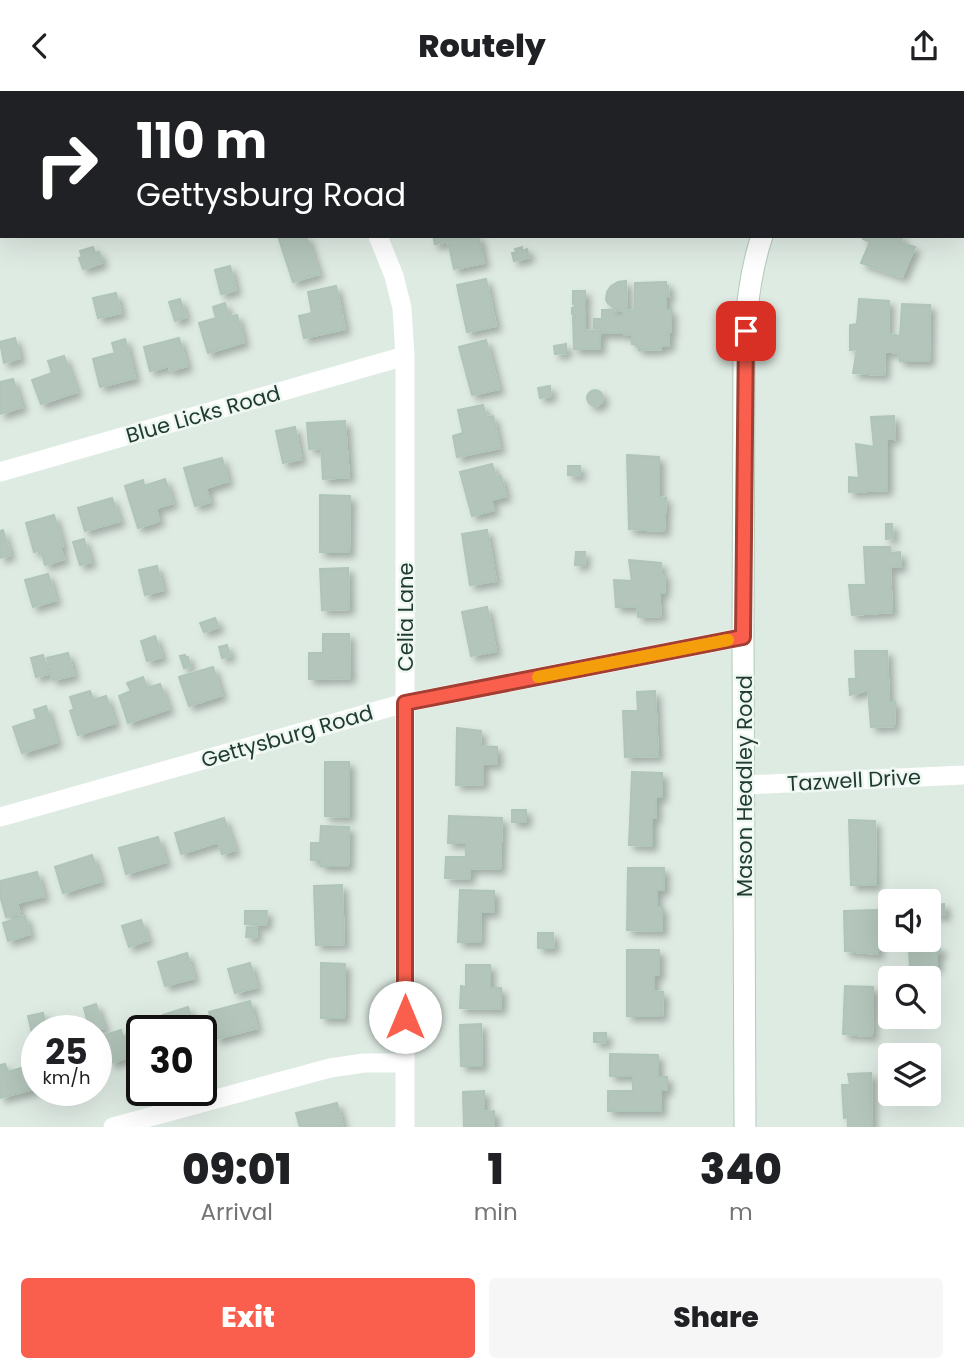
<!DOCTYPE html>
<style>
body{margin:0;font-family:Poppins,sans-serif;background:#f6f6f6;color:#202124;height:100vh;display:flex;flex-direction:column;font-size:26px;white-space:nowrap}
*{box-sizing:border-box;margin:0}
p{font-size:23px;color:#757577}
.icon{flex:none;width:38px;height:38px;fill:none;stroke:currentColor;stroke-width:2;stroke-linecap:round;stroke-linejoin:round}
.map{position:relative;height:1036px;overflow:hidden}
.sheet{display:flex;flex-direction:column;background:#fff;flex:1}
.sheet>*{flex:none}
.guide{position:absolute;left:0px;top:0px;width:964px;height:147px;box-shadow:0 7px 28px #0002;background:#202124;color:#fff;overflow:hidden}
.buttons{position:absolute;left:878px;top:798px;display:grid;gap:14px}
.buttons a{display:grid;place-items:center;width:63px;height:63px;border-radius:7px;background:#fff;box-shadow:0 7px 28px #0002;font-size:35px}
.speed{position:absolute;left:21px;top:924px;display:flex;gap:14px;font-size:35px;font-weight:700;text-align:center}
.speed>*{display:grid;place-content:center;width:91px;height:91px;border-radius:50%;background:#fff;box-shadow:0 7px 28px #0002;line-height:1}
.speed small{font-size:18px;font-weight:400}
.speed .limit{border:4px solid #111;border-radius:10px;background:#fff;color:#111}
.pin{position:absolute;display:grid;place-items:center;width:60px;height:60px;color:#fff;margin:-30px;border-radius:14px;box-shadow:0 4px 10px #0006}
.me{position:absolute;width:77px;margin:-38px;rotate:0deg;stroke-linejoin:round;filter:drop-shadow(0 0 5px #0008)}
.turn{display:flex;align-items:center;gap:24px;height:147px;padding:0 21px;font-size:32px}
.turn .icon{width:91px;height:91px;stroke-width:2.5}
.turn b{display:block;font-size:49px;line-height:60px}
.eta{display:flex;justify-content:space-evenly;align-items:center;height:119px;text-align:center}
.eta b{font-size:42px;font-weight:800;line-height:49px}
.button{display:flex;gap:14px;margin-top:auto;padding:14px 21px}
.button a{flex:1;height:80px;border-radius:7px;background:#fa5f4d;color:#fff;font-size:28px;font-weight:800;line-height:80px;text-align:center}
.button a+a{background:#f6f6f6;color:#202124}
header{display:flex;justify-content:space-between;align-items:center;height:91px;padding:0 21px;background:#fff;font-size:32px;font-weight:800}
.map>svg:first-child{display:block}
.building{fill:#b4c6bc;stroke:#b0c5b9;stroke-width:2;filter:url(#shadow)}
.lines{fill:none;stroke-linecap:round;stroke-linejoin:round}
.secondary-casing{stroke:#b1cbbe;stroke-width:23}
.minor{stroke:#fff;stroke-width:19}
.secondary{stroke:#fff;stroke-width:21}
.route-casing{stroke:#a23e32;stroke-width:18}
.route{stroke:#fa5f4d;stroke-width:12}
.slow{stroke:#f59e0b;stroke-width:12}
.labels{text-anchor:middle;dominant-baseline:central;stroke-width:5;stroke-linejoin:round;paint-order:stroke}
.street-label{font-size:21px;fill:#1f3b30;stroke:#eff7f2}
</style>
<header><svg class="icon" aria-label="back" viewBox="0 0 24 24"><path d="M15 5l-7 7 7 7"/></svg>Routely<svg class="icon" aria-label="share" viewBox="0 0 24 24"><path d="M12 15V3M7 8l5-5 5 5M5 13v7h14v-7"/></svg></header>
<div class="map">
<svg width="964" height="1036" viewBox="0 0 964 1036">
<defs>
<filter id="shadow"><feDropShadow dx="5" dy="5" stdDeviation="3.5" flood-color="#0004"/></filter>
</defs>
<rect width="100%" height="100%" fill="#deebe3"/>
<path class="building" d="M278,145H306L319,183L293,191Z
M433,145H478L484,172L454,178L448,150L435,153Z
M864,145H903L900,152L915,156L902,186L861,172L870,151L863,148Z
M93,156L95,162L99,161L102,172L83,178L79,167L82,166L80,160Z
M522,156V160L527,158L529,166L514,170L512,162L517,161L515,158Z
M230,175L236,199L221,203L215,179Z
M486,188L496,235L467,241L457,194Z
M626,190L627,220L635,219V192L666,191V195H668L669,205L666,204V219H671V241H666V244L669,243V255H661V258L639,259V255H636V253H632V244H624V242H601V237H594V228H602V219H614V225H623V220L615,218L607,211L606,208L607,201L611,195L618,191Z
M336,195L345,238L304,247L299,225L312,222L308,201Z
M573,200H585V213H582L585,218V223L582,226H585V240L600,239V258H574L573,226H576L572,223V217L576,214L573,213Z
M116,202L121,222L98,227L93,207Z
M180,208L186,226L175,230L169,211Z
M859,208L889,210L888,243L900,245L902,213L930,214L929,270H900L898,262L885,260L884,284L853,282L857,258L850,259V234L857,233Z
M225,212L229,226L237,224L244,251L208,262L199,232L216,227L213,216Z
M15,247L20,267L4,272L0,251Z
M179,247L187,275L170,280L169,275L150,280L144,256Z
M125,248L135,287L100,296L93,268L115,262L112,252Z
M486,249L499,298L472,304L459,256Z
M566,253V262L555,263L554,255Z
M64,265L77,301L41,313L32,289L52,282L48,270Z
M13,288L22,316L0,323V291Z
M550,295L551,305L540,307L538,297Z
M587 307a8 8 0 1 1 16 0a8 8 0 1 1-16 0Z
M483,314L486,326L493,325L500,357L457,366L453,345L463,342L458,319Z
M894,325L895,348L887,347V399L849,401V386L859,387L856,353L874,356L871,326Z
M345,330L349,386L323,388L321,357L309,358L307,332Z
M295,336L301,368L283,372L276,340Z
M627,364L659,366V406L666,407L664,440L629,438Z
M222,367L228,390L206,397L210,411L195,415L184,377Z
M492,373L496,386L501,385L506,405L491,409L494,419L472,425L460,381Z
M568,375H580V385L568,384Z
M165,388L173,412L156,417L159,430L138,437L125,395L143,389L144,395Z
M320,404L350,405L349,461H320Z
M112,407L120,430L85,440L78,417Z
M54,424L63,455L60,456L64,468L45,474L41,459L34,461L26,432Z
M886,433H892L893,447L886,448Z
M3,439L10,464L0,467V440Z
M487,439L496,490L470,494L462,443Z
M84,448L91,471L80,474L73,451Z
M864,456H890V462L900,461L901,476H890L892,521L852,524L849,494H866Z
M576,461H585L584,474H575Z
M629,469L661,472L660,483H665L664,502H659L661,525L638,526L637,516H616L614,489L632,490Z
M157,475L163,499L145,504L139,479Z
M348,477L349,518L322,519L320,478Z
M48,483L56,509L33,516L25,489Z
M487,516L496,560L471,565L462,521Z
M215,527L219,536L204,541L200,532Z
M323,543H349L350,587L309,588V562H323Z
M155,545L162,566L147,570L141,550Z
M227,554L230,565L222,567L219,556Z
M855,560H887L889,611H895L894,635L871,636L868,599L850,604L849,588H856Z
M68,562L74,584L53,589L47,567Z
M43,564L48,583L36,586L31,567Z
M185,564L186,567L188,566L190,576L184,577L180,565Z
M213,576L222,604L189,615L179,586Z
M143,586L147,597L160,593L169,618L128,632L119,605L131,600L127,592Z
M90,600L93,609L106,605L115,632L78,644L70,620L74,618L70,606Z
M655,600L658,665L625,666L623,620H638L637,601Z
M46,615L57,651L22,662L13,636L37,628L34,619Z
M457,637L481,640L480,655L497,656V673L483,672V693L456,694Z
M325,671H349V726L325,725Z
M632,681L662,682V706H656V727H652V755L629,754Z
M512,719H526V731H512Z
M449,725L502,727L500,778L470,777L469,788L445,787L446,766H466V752H448Z
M224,727L235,759L222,763L218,751L181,763L175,742Z
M849,729L875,730L876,794H851Z
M321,735L349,736L348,775H321V769H311V752H320Z
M158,746L166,771L126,783L119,757Z
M92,764L101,790L63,802L55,776Z
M628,777H664V799H657V816H662V840L627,839Z
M37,781L44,805L17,812L20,823L6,826L0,804V790Z
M342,794L344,853L316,854L314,795Z
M460,799L494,800V821H481L480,851H458Z
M944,813L945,824H935L934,814Z
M879,819L878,863L845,860L844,820Z
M245,820H267L266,834L245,833Z
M25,825L30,843L8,850L3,832Z
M141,829L148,849L129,856L122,835Z
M247,836L257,837L256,847L246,846Z
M538,842H553L554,857H538Z
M909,855H936V857H940L941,862H937V877L910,878Z
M627,859H659V884H654V900L663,901L662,925H627Z
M187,862L194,887L165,895L158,871Z
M250,872L257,896L235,902L228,878Z
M321,872L345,873L344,927H321Z
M466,874H490V897H501V918L460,917L461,895L466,896Z
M845,895L873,896L872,945L843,943Z
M250,910L257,937L216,948L209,921Z
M96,913L104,937L90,940L84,917Z
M188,916L196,940H154V938L166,934L163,924Z
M43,922L47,940H37V946L33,947L28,925Z
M481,933L482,975H461L460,934Z
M121,939L123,946L141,940L142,967L133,970L131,965L111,972L102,945Z
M594,942H606V952L594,951Z
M610,963L658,964V986H667V999H661V1020H608V1000H633V985H610Z
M5,973L8,981L31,974L37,997L0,1007V974Z
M871,982L872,1036H848V1026L844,1027L842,994H850L848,983Z
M484,1000V1021L494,1020V1036H464L463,1001Z
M337,1012L343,1036H300L296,1022Z"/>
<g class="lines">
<g class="secondary-casing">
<path id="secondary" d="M813,2L814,0
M745,1036L743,546L744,263C746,223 749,184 762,145"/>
</g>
<path class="minor" d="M224,0L227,2
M743,0L744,2
M128,2L134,0
M0,38H2
M378,145L394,185L402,217L405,265V1036
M0,381L405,265
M744,694L964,684
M0,726L405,612L743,546
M113,1036L330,977L364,972H405"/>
<use href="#secondary" class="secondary"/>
</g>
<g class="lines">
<g class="route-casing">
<path id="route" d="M405,926V612L743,546L746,240"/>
</g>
<use href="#route" class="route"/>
<path class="slow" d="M538,586L728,549"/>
</g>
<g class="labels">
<g class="street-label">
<text transform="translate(203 323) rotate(-16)">Blue Licks Road</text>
<text transform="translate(405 526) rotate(-90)">Celia Lane</text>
<text transform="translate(287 645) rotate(-16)">Gettysburg Road</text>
<text transform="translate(854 689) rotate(-3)">Tazwell Drive</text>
<text transform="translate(744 695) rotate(-90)">Mason Headley Road</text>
</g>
</g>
</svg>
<div class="buttons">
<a><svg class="icon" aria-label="sound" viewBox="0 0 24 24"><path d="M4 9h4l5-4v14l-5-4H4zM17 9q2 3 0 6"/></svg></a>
<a><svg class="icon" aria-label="search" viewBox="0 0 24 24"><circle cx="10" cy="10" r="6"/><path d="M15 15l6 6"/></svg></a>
<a><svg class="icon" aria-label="layers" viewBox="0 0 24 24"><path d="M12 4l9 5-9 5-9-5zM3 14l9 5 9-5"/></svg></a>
</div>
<div class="speed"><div>25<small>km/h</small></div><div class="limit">30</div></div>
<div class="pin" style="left:746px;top:240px;background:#d93025"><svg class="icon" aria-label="arrive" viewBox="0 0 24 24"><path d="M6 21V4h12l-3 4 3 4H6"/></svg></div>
<svg class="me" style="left:405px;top:926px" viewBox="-20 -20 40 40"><circle r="19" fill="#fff"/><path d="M0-13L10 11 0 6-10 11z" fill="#fa5f4d"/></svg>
<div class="guide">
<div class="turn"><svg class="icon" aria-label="right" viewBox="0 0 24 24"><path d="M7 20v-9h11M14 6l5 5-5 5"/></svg><div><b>110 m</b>Gettysburg Road</div></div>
</div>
</div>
<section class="sheet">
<div class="eta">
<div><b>09:01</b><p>Arrival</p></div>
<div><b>1</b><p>min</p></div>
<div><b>340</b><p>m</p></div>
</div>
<div class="button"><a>Exit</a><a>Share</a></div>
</section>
